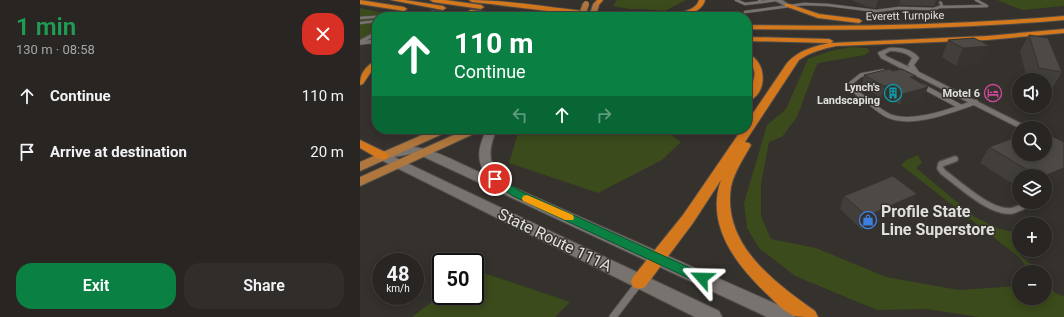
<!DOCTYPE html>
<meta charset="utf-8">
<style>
body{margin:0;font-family:Roboto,sans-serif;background:#302d2a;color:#f1f3f6;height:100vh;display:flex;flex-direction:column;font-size:15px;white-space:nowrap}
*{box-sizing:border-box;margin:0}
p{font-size:13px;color:#a5a5a5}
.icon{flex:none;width:22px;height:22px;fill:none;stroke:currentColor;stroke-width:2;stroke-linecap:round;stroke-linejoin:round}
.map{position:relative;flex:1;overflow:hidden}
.sheet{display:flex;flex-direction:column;background:#282522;width:360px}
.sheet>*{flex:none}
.top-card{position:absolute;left:12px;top:12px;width:380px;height:122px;border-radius:16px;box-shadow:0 2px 10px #0003,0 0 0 1px #444240;background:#0b8043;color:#fff;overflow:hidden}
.fabs{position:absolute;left:652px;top:73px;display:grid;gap:8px}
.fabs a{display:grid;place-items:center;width:40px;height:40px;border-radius:50%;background:#282522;box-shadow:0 2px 10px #0003,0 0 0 1px #444240;font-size:20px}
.speed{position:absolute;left:12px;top:253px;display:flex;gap:8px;font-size:20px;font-weight:700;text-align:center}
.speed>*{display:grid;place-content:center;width:52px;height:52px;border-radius:50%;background:#282522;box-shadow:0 2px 10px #0003,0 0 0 1px #444240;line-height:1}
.speed small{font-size:10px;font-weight:400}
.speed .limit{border:2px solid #111;border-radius:6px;background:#fff;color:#111}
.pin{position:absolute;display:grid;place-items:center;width:34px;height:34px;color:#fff;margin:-17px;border:2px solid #fff;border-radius:50%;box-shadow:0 1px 4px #0007}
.me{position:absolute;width:44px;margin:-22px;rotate:295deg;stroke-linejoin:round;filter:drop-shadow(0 0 3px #0008)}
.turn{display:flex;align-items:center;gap:14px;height:84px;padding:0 16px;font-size:18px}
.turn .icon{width:52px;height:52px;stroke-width:2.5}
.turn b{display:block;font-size:28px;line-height:34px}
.lanes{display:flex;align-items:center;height:38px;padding:0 16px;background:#0003;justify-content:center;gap:20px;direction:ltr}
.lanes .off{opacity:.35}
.round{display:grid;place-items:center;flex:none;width:42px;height:42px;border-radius:16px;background:#302d2a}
.headline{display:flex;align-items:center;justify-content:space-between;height:68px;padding:0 16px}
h1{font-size:24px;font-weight:600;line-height:30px;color:#1e9e55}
.button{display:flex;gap:8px;margin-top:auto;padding:8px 16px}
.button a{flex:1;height:46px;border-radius:16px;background:#0b8043;color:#fff;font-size:16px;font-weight:600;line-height:46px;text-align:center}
.button a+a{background:#302d2a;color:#f1f3f6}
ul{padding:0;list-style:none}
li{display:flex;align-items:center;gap:12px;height:56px;padding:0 16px}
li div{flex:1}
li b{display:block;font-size:15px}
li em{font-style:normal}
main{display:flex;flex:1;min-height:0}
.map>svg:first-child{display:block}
.green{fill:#3b4b1b}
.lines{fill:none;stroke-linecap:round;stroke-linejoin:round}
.lane-far4-casing{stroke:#504c49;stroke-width:3.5}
.lane-far3-casing{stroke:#504c49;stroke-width:5}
.lane-far2-casing{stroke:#504c49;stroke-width:6}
.lane-far1-casing{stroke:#504c49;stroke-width:8}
.lane-casing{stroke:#504c49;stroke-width:9}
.street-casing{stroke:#504c49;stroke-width:2}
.secondary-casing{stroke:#504c49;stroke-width:2}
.primary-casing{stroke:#504c49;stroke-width:2}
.highway-casing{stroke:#504c49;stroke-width:2}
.lane-far4{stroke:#78736e;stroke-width:2.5}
.lane-far3{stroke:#78736e;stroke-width:3.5}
.lane-far2{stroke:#78736e;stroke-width:4.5}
.lane-far1{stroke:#78736e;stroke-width:5.5}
.lane{stroke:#78736e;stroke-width:7}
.street{fill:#78736e;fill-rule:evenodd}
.secondary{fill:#78736e;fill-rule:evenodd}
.primary{fill:#af763d;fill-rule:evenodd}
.highway{fill:#d3781c;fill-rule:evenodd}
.primary-bridge-casing{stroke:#504c49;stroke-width:8;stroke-linecap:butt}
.primary-bridge{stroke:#af763d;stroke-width:6}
.wall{fill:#423f3a}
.shaded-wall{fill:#363330}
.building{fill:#4d4944;stroke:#363330}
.route{fill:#0b8043;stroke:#07532c}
.slow{fill:#f59e0b}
.labels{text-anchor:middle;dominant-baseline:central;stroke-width:3;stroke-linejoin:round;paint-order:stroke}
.far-street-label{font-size:11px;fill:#e1dfdc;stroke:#35312d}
.far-poi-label{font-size:11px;font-weight:bold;fill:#e1dfdc;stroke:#35312d;text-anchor:end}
.near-poi-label{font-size:16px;font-weight:bold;fill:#e1dfdc;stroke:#35312d;text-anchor:start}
.near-street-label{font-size:16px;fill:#e1dfdc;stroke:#35312d}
</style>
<main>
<section class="sheet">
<div class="headline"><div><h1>1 min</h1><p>130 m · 08:58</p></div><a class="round" style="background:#d93025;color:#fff"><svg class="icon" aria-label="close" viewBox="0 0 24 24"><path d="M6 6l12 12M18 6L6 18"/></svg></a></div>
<ul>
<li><svg class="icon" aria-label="ahead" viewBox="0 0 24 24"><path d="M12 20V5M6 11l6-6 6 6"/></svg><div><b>Continue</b></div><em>110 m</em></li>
<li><svg class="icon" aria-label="arrive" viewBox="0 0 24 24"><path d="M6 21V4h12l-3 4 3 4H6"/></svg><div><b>Arrive at destination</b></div><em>20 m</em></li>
</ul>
<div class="button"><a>Exit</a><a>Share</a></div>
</section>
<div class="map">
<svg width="704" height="317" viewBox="0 0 704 317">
<rect width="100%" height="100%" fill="#35312d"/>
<path class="green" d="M257,0H326L305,11L282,9H269L253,6Z
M637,0H704V6L662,10Z
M0,8L18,12L38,13L35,17H17V20L0,22Z
M17,22V30L0,39V24Z
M492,47L507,48L510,51L505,55L458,63L455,69L437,117L422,137L409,142L401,184V216L411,239L456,248L526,277L599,290L659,286V298H685V278L695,293L704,296V317H619L566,309L517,310L435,276L399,248L387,228L384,203L407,125L426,109L448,59L470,51Z
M164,129H299L304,130L321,142L302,160L238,193L149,163L158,133Z
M558,155L562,163L556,168L615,217L639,229L659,233V244L656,250L662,257L680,272H663L667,268L660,258L541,165L546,160Z
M115,270L210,302L195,317H52L81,295L115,296Z"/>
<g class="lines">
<g class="lane-far4-casing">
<path id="lane-far4" d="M376,0L385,4L402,2
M399,0L402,2L416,0
M580,7L627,6L616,0
M385,12L444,4L468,5L516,11L539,8L574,9L582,6L581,3L576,0
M0,18L41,15
M0,23L17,21"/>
</g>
<g class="lane-far3-casing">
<path id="lane-far3" d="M0,43L17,41
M492,87L491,83L501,75L523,71"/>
</g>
<g class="lane-far2-casing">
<path id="lane-far2" d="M492,86C495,93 502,97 509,102C515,107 522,113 529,116C554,126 592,110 616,102
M562,86L601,107"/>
</g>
<g class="lane-far1-casing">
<path id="lane-far1" d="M595,159L581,164L580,168L583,172C599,184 630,213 651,211C656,210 662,207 666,205"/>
</g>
<g class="lane-casing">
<path id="lane" d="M253,317L279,283"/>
</g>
<g class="street-casing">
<path id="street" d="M41,13L47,17H40L38,15Z
M17,31V35L0,44V40Z
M529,48C541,47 552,49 559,58L554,65L559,72L670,128H659L521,58L518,53L519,52ZM530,51C538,51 546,52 552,58L548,65L549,67L526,56L525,54Z"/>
</g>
<g class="secondary-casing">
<path id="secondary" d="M414,0H422L430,5L425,6Z
M127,129H137C130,144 126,161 139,174C142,178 145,180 146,184L432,311L435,317H407L62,156L52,154L34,157L359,311L362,317H335L19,159L17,156L19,153C28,151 41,146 52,147C72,147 106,167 126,175C115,159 119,145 127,129Z"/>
</g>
<g class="primary-casing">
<path id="primary" d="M76,129H90L89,131L0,171V162Z
M107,129H121L120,131L0,186V177Z"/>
</g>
<g class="highway-casing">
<path id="highway" d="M0,0L44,7L47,9L44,11L0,4Z
M31,0H45L83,6L86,8L83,10Z
M70,0H85L121,5L124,7L121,9L73,2Z
M109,0C165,0 225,16 280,13C293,12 306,15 320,13C327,11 337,8 339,0H345C343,10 331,14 321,16C309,19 295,17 282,17C225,17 168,8 112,2Z
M237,0H243L238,6H234L233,5Z
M425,4H429L459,14L499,19L502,21L499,23L458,18L425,6Z
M111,10L149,15L152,17H134L109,13V11Z
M72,11L101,15L104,17H87L70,14L69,13Z
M704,16V20C598,29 493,31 387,29V25C493,27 598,25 704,16Z
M704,29V33L627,40L476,46C462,49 451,52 439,60L385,142L389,143L391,145C384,158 374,172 371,187C362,244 414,282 455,311L458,317C451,317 440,317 434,316C425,312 415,302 408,295C376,265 345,225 361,180L333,223L285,287L279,289L273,287L271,282L273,277L323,215L382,129H387V122L427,63C439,50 452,47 469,43L387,41V37L469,39L473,41L471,43L627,36Z
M387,54C408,60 408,96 387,101C387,86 404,75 387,60Z
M14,61H17V67L11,72L3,84L0,85C0,73 5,68 14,61Z
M0,140L27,153L29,156L27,159H19L0,148Z"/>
</g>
<use href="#lane-far4" class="lane-far4"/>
<use href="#lane-far3" class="lane-far3"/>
<use href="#lane-far2" class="lane-far2"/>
<use href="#lane-far1" class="lane-far1"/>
<use href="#lane" class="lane"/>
<use href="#street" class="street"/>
<use href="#secondary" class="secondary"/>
<use href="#primary" class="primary"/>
<use href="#highway" class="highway"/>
<g class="primary-bridge-casing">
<path id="primary-bridge" d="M221,17L226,4
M232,17L236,5"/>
</g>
<use href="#primary-bridge" class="primary-bridge"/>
</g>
<path class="wall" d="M491,0H580L578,4L574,6L539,5L516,8L508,7Z
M669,35L702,72L691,90L685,89V80H667L660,51Z
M614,38L622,63L596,66L582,57L588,40Z
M533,71L556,76L554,80L563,99L540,105L526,96L521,98L502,86L504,75Z
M629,147L704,179L685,187V176H659V188L620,163Z
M484,196L551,207L502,230L480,209Z"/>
<path class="shaded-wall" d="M518,0H540L539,5L516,8Z
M576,0H580L578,4L574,6Z
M630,46L622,63L596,66L603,48Z
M556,76L552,87L550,77Z
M529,85L526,96L521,98L524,86Z
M568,87L563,99L540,105L543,94Z
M704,168V179L685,187V176H684Z
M557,194L551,207L502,230L507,216Z"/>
<path class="building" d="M669,35L688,38L702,72L679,68Z
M614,38L630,46L603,48L588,40Z
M529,69L533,71L542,69L556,76L550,77L568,87L543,94L529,85L524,86L504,75Z
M685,133L704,142V168L684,176H678L629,147L659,136V154H685Z
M533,176L557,194L507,216L484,196Z"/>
<path class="route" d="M135,176L160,191L346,275L348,278L346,282L342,284L337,282L153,196L132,181L130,179L132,177Z"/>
<path class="slow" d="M167,195L213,215L214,218L213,220H205L163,201L162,199L163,196Z"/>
<defs>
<g id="building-ring" transform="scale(0.9)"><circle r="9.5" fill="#35312d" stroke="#0f9aa8" stroke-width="1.5"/><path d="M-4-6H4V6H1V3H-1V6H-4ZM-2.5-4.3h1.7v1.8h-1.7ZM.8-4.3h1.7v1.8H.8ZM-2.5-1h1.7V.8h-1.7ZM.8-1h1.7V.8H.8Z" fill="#0f9aa8"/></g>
<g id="hotel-ring" transform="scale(0.9)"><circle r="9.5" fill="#35312d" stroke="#d1479c" stroke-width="1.5"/><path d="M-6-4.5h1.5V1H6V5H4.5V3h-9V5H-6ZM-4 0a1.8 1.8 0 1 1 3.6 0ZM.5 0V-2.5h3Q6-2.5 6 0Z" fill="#d1479c"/></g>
<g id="shop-ring" transform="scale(0.9)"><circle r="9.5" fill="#35312d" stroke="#3f7fe0" stroke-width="1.5"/><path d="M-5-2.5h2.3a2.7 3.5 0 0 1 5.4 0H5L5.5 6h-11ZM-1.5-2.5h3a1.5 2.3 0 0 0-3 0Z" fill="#3f7fe0"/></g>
</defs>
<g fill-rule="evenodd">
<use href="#building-ring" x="533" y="93"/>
<use href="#hotel-ring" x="633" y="93"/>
<use href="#shop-ring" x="508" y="220"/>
</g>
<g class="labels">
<g class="far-street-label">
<text transform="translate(545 16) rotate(-1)">Everett Turnpike</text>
</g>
<g class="far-poi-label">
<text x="520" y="87">Lynch's<tspan x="520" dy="13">Landscaping</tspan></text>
<text x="620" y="93">Motel 6</text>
</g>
<g class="near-poi-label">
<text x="521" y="211">Profile State<tspan x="521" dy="18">Line Superstore</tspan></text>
</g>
<g class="near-street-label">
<text transform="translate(195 240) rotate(26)">State Route 111A</text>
</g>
</g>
</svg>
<div class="fabs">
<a><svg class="icon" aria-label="sound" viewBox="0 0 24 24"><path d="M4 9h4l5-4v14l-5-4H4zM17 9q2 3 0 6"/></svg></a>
<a><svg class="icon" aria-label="search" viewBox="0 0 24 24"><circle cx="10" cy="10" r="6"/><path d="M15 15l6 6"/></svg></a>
<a><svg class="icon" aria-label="layers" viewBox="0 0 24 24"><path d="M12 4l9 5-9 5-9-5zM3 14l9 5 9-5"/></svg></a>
<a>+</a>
<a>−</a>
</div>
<div class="speed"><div>48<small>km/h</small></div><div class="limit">50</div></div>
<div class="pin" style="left:135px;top:179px;background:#d93025"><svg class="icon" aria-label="arrive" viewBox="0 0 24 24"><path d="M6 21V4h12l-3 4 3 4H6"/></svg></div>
<svg class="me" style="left:342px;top:278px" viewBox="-20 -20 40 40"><path d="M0-17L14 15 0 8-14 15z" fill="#0b8043" stroke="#fff" stroke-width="4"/></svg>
<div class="top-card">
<div class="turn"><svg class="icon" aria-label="ahead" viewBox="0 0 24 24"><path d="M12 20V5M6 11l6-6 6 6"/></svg><div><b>110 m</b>Continue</div></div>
<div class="lanes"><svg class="icon off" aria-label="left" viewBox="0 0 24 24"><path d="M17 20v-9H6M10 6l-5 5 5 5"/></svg><svg class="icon" aria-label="ahead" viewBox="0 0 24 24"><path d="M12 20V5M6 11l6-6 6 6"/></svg><svg class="icon off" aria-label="right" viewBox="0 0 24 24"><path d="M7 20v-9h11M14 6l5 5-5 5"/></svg></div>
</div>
</div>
</main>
